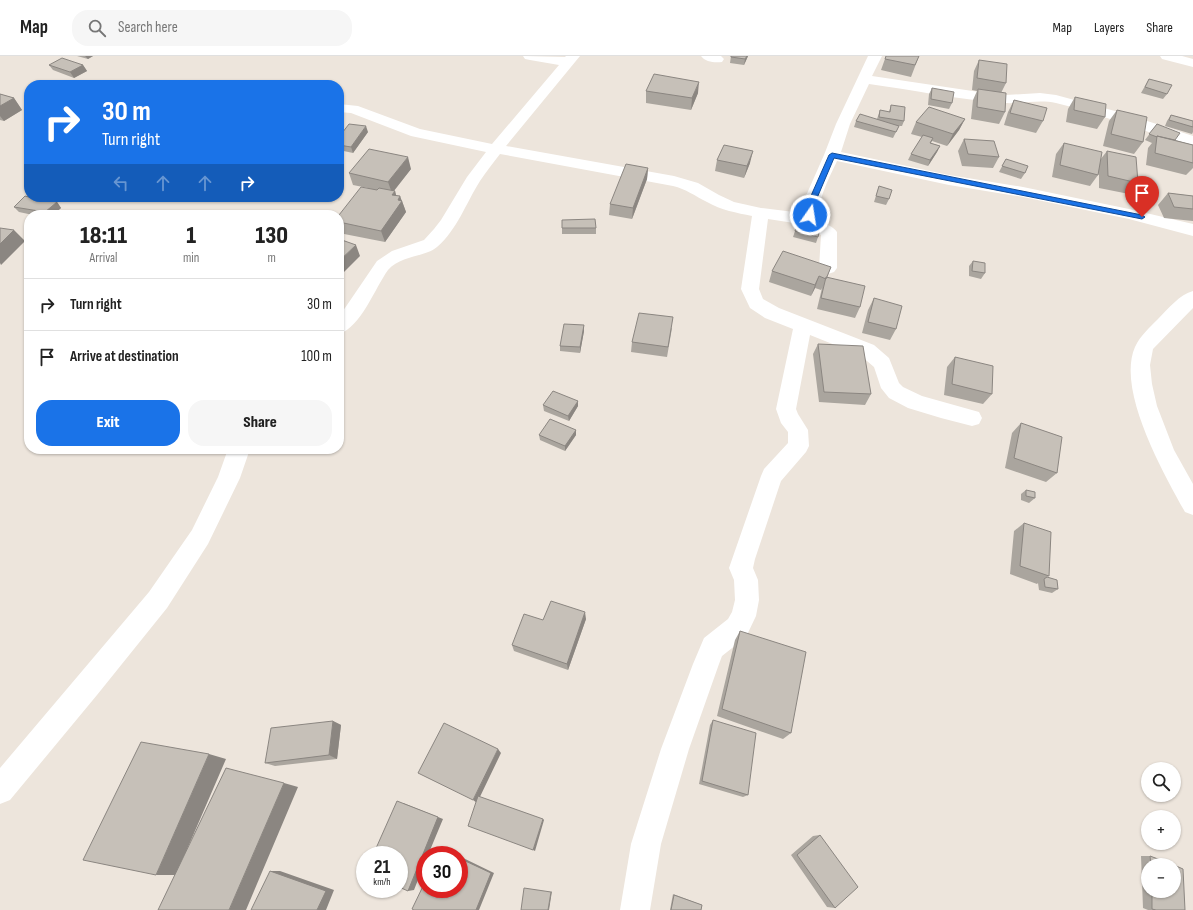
<!DOCTYPE html>
<meta charset="utf-8">
<style>
body{margin:0;font-family:"Sofia Sans Condensed",sans-serif;background:#f6f6f6;color:#222;height:100vh;display:flex;flex-direction:column;font-size:15px;white-space:nowrap}
*{box-sizing:border-box;margin:0}
p{font-size:13px;color:#767676}
.icon{flex:none;width:22px;height:22px;fill:none;stroke:currentColor;stroke-width:2;stroke-linecap:round;stroke-linejoin:round}
.map{position:relative;flex:1;overflow:hidden}
.sheet{position:absolute;left:24px;top:154px;width:320px;height:244px;display:flex;flex-direction:column;background:#fff;border-radius:16px;box-shadow:0 1px 3px #0004}
.sheet>*{flex:none}
.hud{position:absolute;left:24px;top:24px;width:320px;height:122px;border-radius:16px;box-shadow:0 1px 3px #0004;background:#1a73e8;color:#fff;overflow:hidden}
.buttons{position:absolute;left:1141px;top:706px;display:grid;gap:8px}
.buttons a{display:grid;place-items:center;width:40px;height:40px;border-radius:50%;background:#fff;box-shadow:0 1px 3px #0004;font-size:20px}
.speed{position:absolute;left:356px;top:790px;display:flex;gap:8px;font-size:20px;font-weight:700;text-align:center}
.speed>*{display:grid;place-content:center;width:52px;height:52px;border-radius:50%;background:#fff;box-shadow:0 1px 3px #0004;line-height:1}
.speed small{font-size:10px;font-weight:400}
.speed .limit{border:6px solid #d22;background:#fff;color:#111}
.pin{position:absolute;display:grid;place-items:center;width:34px;height:34px;color:#fff;margin:-41px -17px;border-radius:50% 50% 50% 0;rotate:-45deg;box-shadow:0 0 4px #0007}
.pin .icon{rotate:45deg}
.me{position:absolute;width:44px;margin:-22px;rotate:13deg;stroke-linejoin:round;filter:drop-shadow(0 0 3px #0008)}
.turn{display:flex;align-items:center;gap:14px;height:84px;padding:0 12px;font-size:18px}
.turn .icon{width:52px;height:52px;stroke-width:2.5}
.turn b{display:block;font-size:28px;line-height:34px}
.lanes{display:flex;align-items:center;height:38px;padding:0 12px;background:#0003;justify-content:center;gap:20px;direction:ltr}
.lanes .off{opacity:.35}
.eta{display:flex;justify-content:space-evenly;align-items:center;height:68px;text-align:center}
.eta b{font-size:24px;font-weight:800;line-height:28px}
.button{display:flex;gap:8px;margin-top:auto;padding:8px 12px}
.button a{flex:1;height:46px;border-radius:16px;background:#1a73e8;color:#fff;font-size:16px;font-weight:800;line-height:46px;text-align:center}
.button a+a{background:#f6f6f6;color:#222}
ul{padding:0;list-style:none}
li{display:flex;align-items:center;gap:12px;height:52px;padding:0 12px;border-top:1px solid #e0e0e0}
li div{flex:1}
li b{display:block;font-size:15px}
li em{font-style:normal}
header{display:flex;align-items:center;gap:24px;box-sizing:border-box;height:56px;padding:0 20px;background:#fff;border-bottom:1px solid #e0e0e0}
header strong{font-size:19px}
nav{display:flex;gap:22px;margin-inline-start:auto;font-size:14px}
.search{width:280px;height:36px;background:#f6f6f6;display:flex;align-items:center;gap:10px;box-sizing:border-box;padding:0 14px;border-radius:16px;color:#767676;font-size:15px}
.map>svg:first-child{display:block}
.lines{fill:none;stroke-linecap:round;stroke-linejoin:round}
.minor{fill:#fff;fill-rule:evenodd}
.wall{fill:#aaa59e}
.shaded-wall{fill:#8b8681}
.building{fill:#c6c0b8;stroke:#8b8681}
.route{fill:#1a73e8;stroke:#114b97}
</style>
<header>
<strong>Map</strong>
<div class="search"><svg class="icon" aria-label="search" viewBox="0 0 24 24"><circle cx="10" cy="10" r="6"/><path d="M15 15l6 6"/></svg>Search here</div>
<nav><a>Map</a><a>Layers</a><a>Share</a></nav>
</header>
<div class="map">
<svg width="1193" height="854" viewBox="0 0 1193 854">
<rect width="100%" height="100%" fill="#ede5dc"/>
<g class="lines">
<path class="minor" d="M523,0L565,1L566,0H580L506,90L674,120L698,127L719,139L734,146L761,152L802,157L805,142L824,99L836,68L868,0H882L872,20L986,37L1006,39L1040,37L1056,39L1126,58L1193,80V89C1147,78 1103,58 1056,47C1039,43 1022,48 1005,47C959,44 914,34 869,28L850,68L841,96L949,119L1023,131L1129,153L1193,168V180L1129,163L1023,141L949,129L837,105C832,116 813,152 821,163C825,169 833,170 837,176V212L834,216L828,218L822,216L819,212L821,179L809,172L807,169L768,163L759,233L763,243L779,252L874,289L889,302L899,327L903,331L922,340L979,356L982,362L979,368L972,370L941,362L908,352L889,342L881,332L874,311L860,299L810,279L796,353L798,358L808,374L809,390L806,396L781,425L755,503L753,512L758,524L759,544L756,560L746,581L722,600L719,608L689,693L661,788L650,854H620L631,788L661,693L693,608L704,582L728,563L732,556L735,544L734,524L729,512L761,420L764,413L788,387V376L781,367L776,353L793,273L765,262L750,252L741,233L752,160C737,157 721,154 707,146C695,140 686,133 673,130L500,98C493,107 486,116 480,125C466,147 457,174 437,191C426,201 401,199 388,214C375,232 361,271 339,278V259L345,252L377,205L392,195L424,184L434,173L441,164L467,121L486,96L411,80L351,57L339,56V48L358,50L420,73L492,88L559,9L530,4L525,3Z
M701,0H721L724,3L722,6C715,7 705,6 701,0Z
M1160,0H1182L1193,3V11L1162,3Z
M1193,235V252L1153,293L1150,309L1152,328L1157,350L1174,394L1193,428V459L1185,456C1164,418 1116,334 1135,291C1140,280 1150,271 1158,263C1168,253 1180,238 1193,235Z
M228,393H250L240,422L208,488L167,552L97,639L10,744L0,748V712L149,536L192,474L218,421Z"/>
</g>
<path class="wall" d="M77,0H93L88,3Z
M731,0H748L744,9L730,7Z
M886,0H919L911,21L881,14Z
M979,4L1006,27L1001,37L1005,56L999,68L971,63L973,44L977,35L972,34L974,15Z
M49,9H83L87,15L74,22L53,14Z
M1149,23L1167,38L1163,43L1141,37Z
M932,32L952,47L949,53L928,49L929,38Z
M646,35L698,37L691,54L646,47Z
M0,38L14,42L22,54L4,65L0,64Z
M1075,41L1105,61L1097,73L1066,66L1068,53Z
M1014,44L1043,65L1036,77L1004,69L1008,56Z
M891,49L904,65L902,70H899L893,82L854,71L856,65L877,63L880,54L889,56Z
M1117,54L1143,86L1134,98L1103,90L1109,65Z
M1171,59L1193,65V76L1192,78L1165,70L1167,65Z
M965,63L959,74L947,90L932,85L931,87L940,90L937,96L928,110L908,104L911,98L922,81L911,78L916,66Z
M1157,68L1175,84L1193,89V112L1186,119L1146,109L1148,92L1152,87L1145,84Z
M368,76L353,97L339,94V81Z
M964,83L999,101L993,112L962,110L958,95Z
M1064,87L1100,104L1107,95L1138,127L1129,138L1099,132V117L1098,119L1090,130L1052,121L1056,98Z
M1006,103L1025,117L1021,123L999,116Z
M717,104L750,107L744,122L715,115Z
M648,112L647,123L632,163L609,159L610,148Z
M411,113L394,135H395L396,140H400L406,156L385,186L339,177V159L368,132L353,129L349,117Z
M879,130L889,143L886,149L874,146Z
M1168,137L1193,140V165L1164,162L1158,149Z
M57,146L61,152L53,159H33L19,156L14,151Z
M799,163L818,181L816,187L793,181Z
M562,172H596V178H562Z
M973,205L985,217L981,223L969,220V210Z
M831,211L827,221L860,251L855,262L817,253L822,232L821,234L815,232L811,240L769,226L772,215Z
M874,242L896,273L890,284L862,277L868,254Z
M584,269V275L580,297L560,295V290Z
M672,272L667,301L631,296L632,286Z
M818,288L871,338L865,349L819,346L813,298Z
M955,301L992,338L983,348L944,339L947,311Z
M543,349L578,350L569,365L544,355Z
M1021,367L1057,417L1046,426L1005,412L1012,377Z
M576,374V379L565,395L540,384L539,379Z
M1026,434L1035,442L1029,447L1021,444V438Z
M1024,467L1049,520L1047,521L1058,533L1052,537L1039,534L1038,527L1037,528L1010,518L1014,475Z
M586,563L568,614L514,595L512,589L543,564Z
M740,575L791,677L783,683L717,660L735,584Z
M713,664L748,739L743,741L699,728L710,669Z
M333,665L341,669L337,703L275,710L265,707Z
M820,779L835,852L827,851L791,799L813,780Z
M1141,800H1150L1174,809H1148V835H1174L1185,854H1148L1143,852Z
M673,838L702,849L701,854H670Z"/>
<path class="shaded-wall" d="M85,0H93L88,3Z
M747,0H748L744,9L745,3Z
M83,9L87,15L74,22L70,16Z
M699,26L698,37L691,54L692,42Z
M14,42L22,54L4,65L0,60V50Z
M965,63L959,74L947,90L953,78Z
M366,70L368,76L353,97L351,91Z
M940,90L937,96L928,110L930,104Z
M753,95L750,107L744,122L747,110Z
M408,101L411,113L392,137L388,126Z
M648,112L647,123L632,163L633,152Z
M395,135L398,146L392,139Z
M400,140L402,146V145L406,156L385,186L381,175Z
M57,146L61,152L53,159H48L45,156Z
M14,174L25,185L1,209L0,207V188Z
M356,189L360,200L339,221V205Z
M819,220L815,232L811,240L815,229Z
M584,269V275L580,297V291Z
M578,345V350L569,365L568,360Z
M576,374V379L565,395V390Z
M585,556L586,563L568,614L567,608Z
M333,665L341,669L337,703L329,699Z
M498,693L501,697L477,747L473,744Z
M209,698L226,703L176,819H156Z
M284,727L298,731L246,854H229Z
M403,747L443,763L428,799H425V806L414,834L408,835Z
M543,763L544,764L535,795L533,794Z
M440,793L445,794L456,799H453Z
M459,800L494,817L479,854H476L459,802Z
M270,815H280L334,834L326,854H317Z
M552,835L549,854H548L551,836Z"/>
<path class="building" d="M731,0H747L745,3L731,1Z
M886,0H919L915,9L885,3Z
M62,2L83,9L70,16L49,9Z
M979,4L1007,8L1006,27L977,22Z
M654,18L699,26L692,42L646,35Z
M1149,23L1172,29L1167,38L1145,31Z
M932,32L954,36L952,47L931,43Z
M978,33L1006,37L1005,56L977,51Z
M0,38L14,42L0,50Z
M1075,41L1106,48L1105,61L1074,54Z
M1014,44L1047,52L1043,65L1010,57Z
M891,49L905,51L904,65L879,61L880,54L890,56Z
M929,51L965,63L953,78L916,66Z
M1117,54L1147,61L1143,86L1111,78Z
M860,58L899,70L896,76L856,65Z
M1171,59L1193,65V71L1169,64Z
M349,68L366,70L351,91L339,89V81Z
M1157,68L1180,77L1175,84L1157,80V81L1149,78Z
M923,79L933,82L930,87L940,90L930,104L911,98Z
M1157,80L1193,89V107L1155,97Z
M964,83L994,85L999,101L968,98Z
M1064,87L1102,96L1098,119L1060,109Z
M724,89L753,95L747,110L717,104Z
M369,93L408,101L388,126L349,117Z
M1107,95L1136,101L1138,127L1108,120Z
M1006,103L1028,110L1025,117L1002,110Z
M626,108L648,112L633,152L610,148Z
M879,130L892,134L889,143L876,140Z
M361,131L377,134L379,132L395,135L392,139L400,140L398,144L402,145L381,175L339,166V159Z
M1168,137L1193,140V153L1174,151Z
M25,140L29,141L57,146L45,156L14,151Z
M595,163L596,172H562V164Z
M799,163L821,168L818,181L795,175Z
M0,172L14,174L0,188Z
M339,183L356,189L339,205Z
M783,195L831,211L826,223L819,220L815,229L772,215Z
M973,205L985,207V217L972,215Z
M826,221L865,230L860,251L821,242Z
M874,242L902,250L896,273L868,266Z
M639,257L673,261L668,291L632,286Z
M564,268L584,269L580,291L560,290Z
M818,288L863,290L871,338L824,336Z
M955,301L993,310L992,338L952,328Z
M553,335L578,345L568,360L543,349Z
M550,363L576,374L565,390L539,379Z
M1021,367L1062,381L1057,417L1014,402Z
M1026,434L1035,436V442L1026,440Z
M1024,467L1051,476L1049,520L1020,510Z
M1047,521L1057,524L1058,533L1045,531L1044,523Z
M551,545L585,556L567,608L512,589L524,558L543,564Z
M740,575L806,596L791,677L722,653Z
M713,664L756,677L748,739L702,725Z
M333,665L329,699L265,707L271,672Z
M444,667L498,693L473,744L418,717Z
M141,686L209,698L156,819L83,804Z
M226,712L284,727L229,854H158Z
M478,740L543,763L533,794L468,770Z
M397,745L438,761L408,835L399,831V799H373Z
M820,779L858,831L835,852L797,799Z
M440,793L453,799H437Z
M1150,800L1174,809H1151Z
M459,802L491,817L476,854H414L412,853L425,826V833H459Z
M1174,809L1183,813L1185,854H1156L1152,853V835H1174Z
M270,815L326,835L317,854H251Z
M524,832L551,836L548,854H521Z
M674,839L702,849L701,854H671Z"/>
<path class="route" d="M832,97L1142,159L1145,161L1142,163L834,102L817,142L813,159L812,161H808L810,142L829,99Z"/>
</svg>
<div class="buttons">
<a><svg class="icon" aria-label="search" viewBox="0 0 24 24"><circle cx="10" cy="10" r="6"/><path d="M15 15l6 6"/></svg></a>
<a>+</a>
<a>−</a>
</div>
<div class="speed"><div>21<small>km/h</small></div><div class="limit">30</div></div>
<div class="pin" style="left:1142px;top:161px;background:#d93025"><svg class="icon" aria-label="arrive" viewBox="0 0 24 24"><path d="M6 21V4h12l-3 4 3 4H6"/></svg></div>
<svg class="me" style="left:810px;top:159px" viewBox="-20 -20 40 40"><circle r="17" fill="#1a73e8" stroke="#fff" stroke-width="3"/><path d="M0-11L8 9 0 5-8 9z" fill="#fff"/></svg>
<div class="hud">
<div class="turn"><svg class="icon" aria-label="right" viewBox="0 0 24 24"><path d="M7 20v-9h11M14 6l5 5-5 5"/></svg><div><b>30 m</b>Turn right</div></div>
<div class="lanes"><svg class="icon off" aria-label="left" viewBox="0 0 24 24"><path d="M17 20v-9H6M10 6l-5 5 5 5"/></svg><svg class="icon off" aria-label="ahead" viewBox="0 0 24 24"><path d="M12 20V5M6 11l6-6 6 6"/></svg><svg class="icon off" aria-label="ahead" viewBox="0 0 24 24"><path d="M12 20V5M6 11l6-6 6 6"/></svg><svg class="icon" aria-label="right" viewBox="0 0 24 24"><path d="M7 20v-9h11M14 6l5 5-5 5"/></svg></div>
</div>
<section class="sheet">
<div class="eta">
<div><b>18:11</b><p>Arrival</p></div>
<div><b>1</b><p>min</p></div>
<div><b>130</b><p>m</p></div>
</div>
<ul>
<li><svg class="icon" aria-label="right" viewBox="0 0 24 24"><path d="M7 20v-9h11M14 6l5 5-5 5"/></svg><div><b>Turn right</b></div><em>30 m</em></li>
<li><svg class="icon" aria-label="arrive" viewBox="0 0 24 24"><path d="M6 21V4h12l-3 4 3 4H6"/></svg><div><b>Arrive at destination</b></div><em>100 m</em></li>
</ul>
<div class="button"><a>Exit</a><a>Share</a></div>
</section>
</div>
